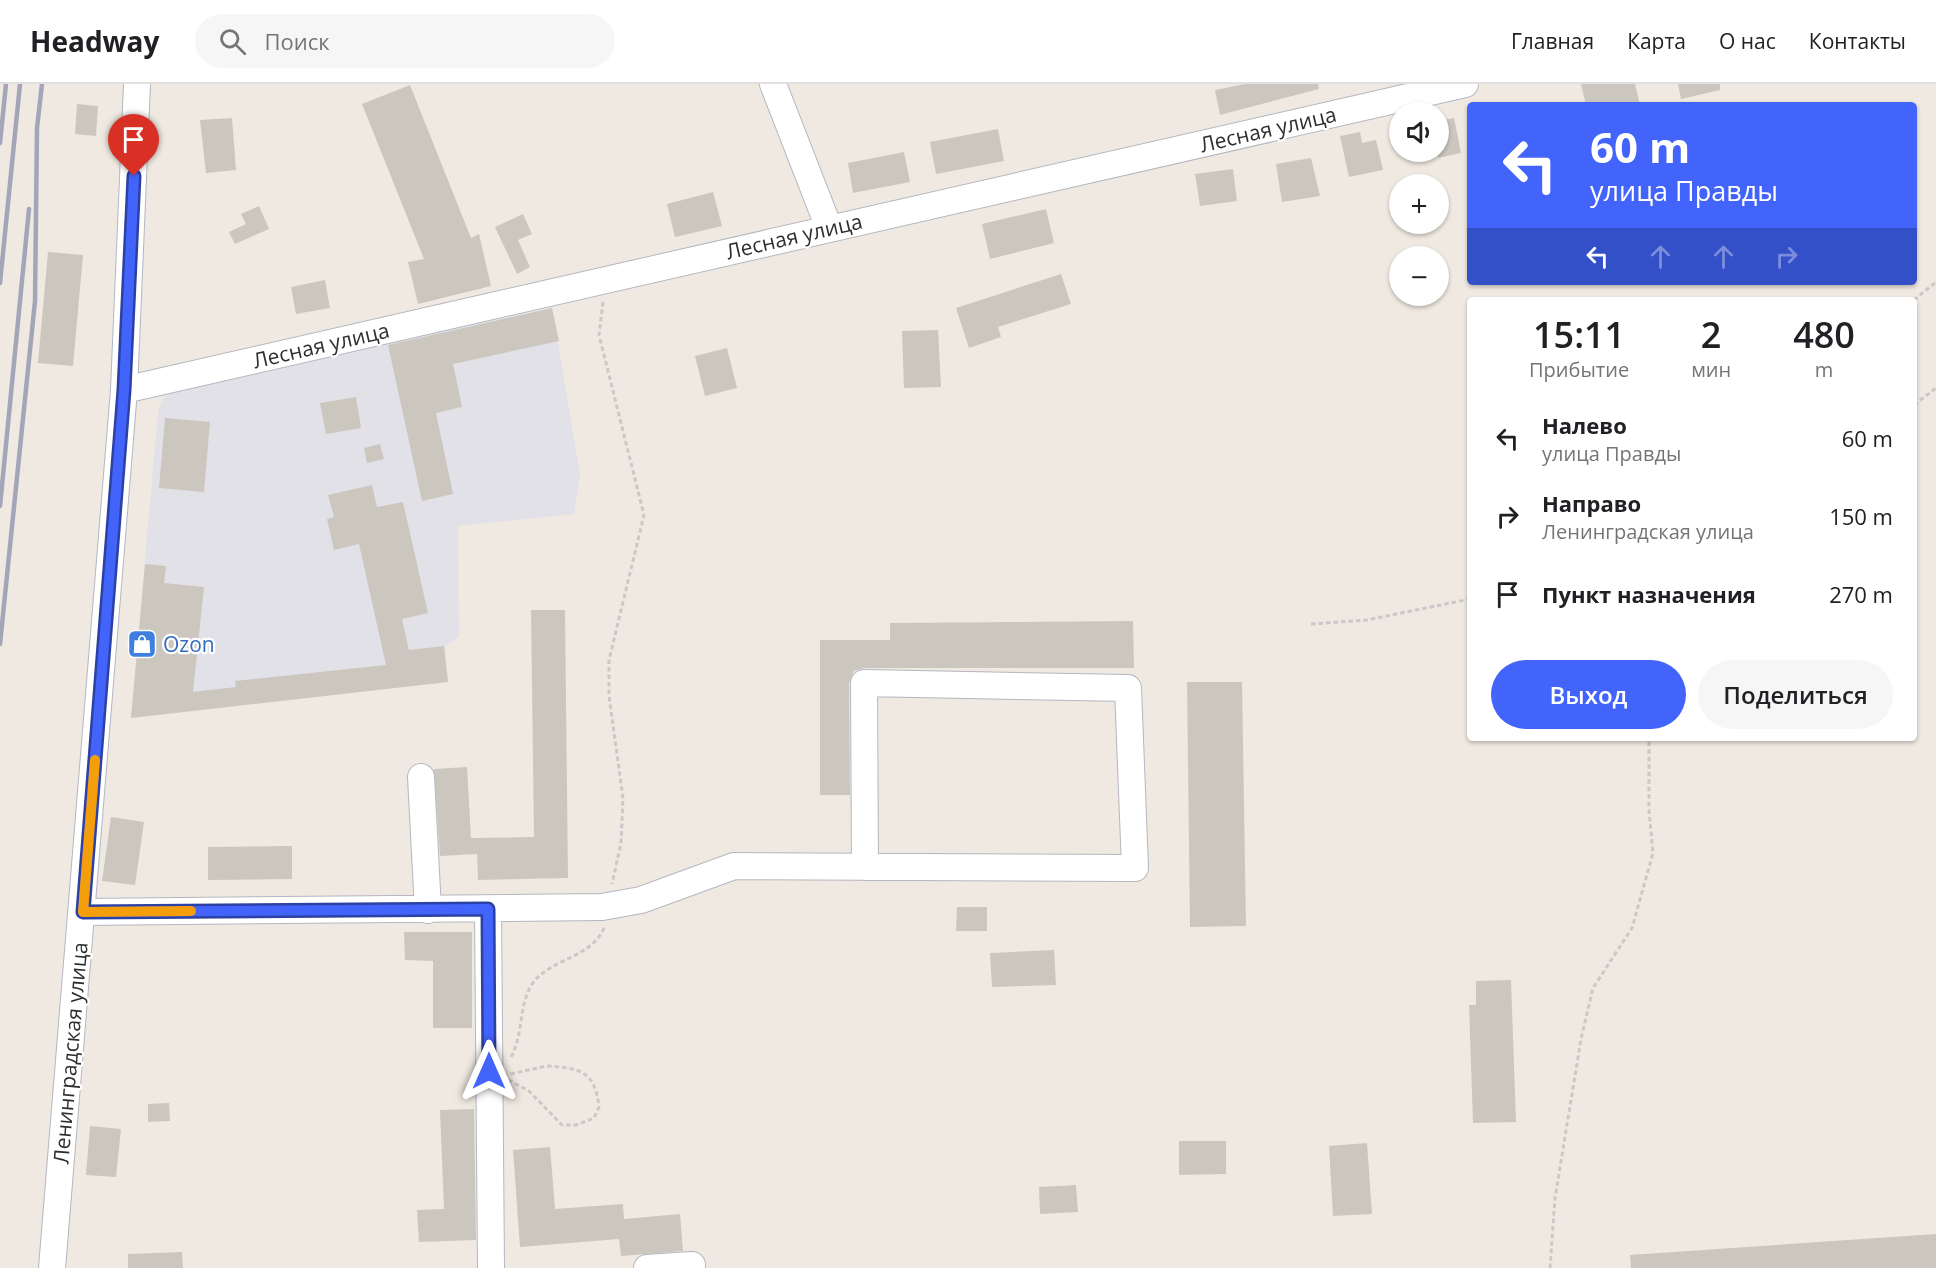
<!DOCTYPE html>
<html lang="ru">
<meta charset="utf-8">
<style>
body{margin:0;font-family:"Open Sans",sans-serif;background:#f6f6f6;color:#202124;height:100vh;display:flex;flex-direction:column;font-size:22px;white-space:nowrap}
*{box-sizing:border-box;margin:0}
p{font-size:20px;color:#757577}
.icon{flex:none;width:33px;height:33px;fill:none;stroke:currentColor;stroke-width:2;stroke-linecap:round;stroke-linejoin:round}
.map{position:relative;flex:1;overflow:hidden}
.panel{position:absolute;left:1467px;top:213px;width:450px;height:444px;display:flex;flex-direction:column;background:#fff;border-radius:6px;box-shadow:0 2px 4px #0004}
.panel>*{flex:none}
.hud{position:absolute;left:1467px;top:18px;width:450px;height:183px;border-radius:6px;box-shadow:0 2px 4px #0004;background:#4264fb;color:#fff;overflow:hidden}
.controls{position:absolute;left:1389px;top:18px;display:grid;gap:12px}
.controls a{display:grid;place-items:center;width:60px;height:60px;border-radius:50%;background:#fff;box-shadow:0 2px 4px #0004;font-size:30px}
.pin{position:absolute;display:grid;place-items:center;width:51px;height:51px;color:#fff;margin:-62px -26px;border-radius:50% 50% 50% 0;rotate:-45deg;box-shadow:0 0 6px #0007}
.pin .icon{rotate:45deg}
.me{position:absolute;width:66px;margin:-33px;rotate:0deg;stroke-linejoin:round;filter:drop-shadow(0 0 4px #0008)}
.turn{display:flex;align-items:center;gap:21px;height:126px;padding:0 24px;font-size:27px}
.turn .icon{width:78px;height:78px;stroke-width:2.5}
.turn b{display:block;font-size:42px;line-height:51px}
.lanes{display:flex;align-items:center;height:57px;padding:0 24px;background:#0003;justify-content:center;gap:30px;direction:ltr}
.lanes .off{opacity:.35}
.eta{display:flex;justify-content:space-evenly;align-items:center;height:102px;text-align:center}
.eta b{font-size:36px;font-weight:600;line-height:42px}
.button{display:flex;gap:12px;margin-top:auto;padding:12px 24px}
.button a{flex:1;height:69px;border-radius:36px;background:#4264fb;color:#fff;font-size:24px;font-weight:600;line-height:69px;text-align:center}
.button a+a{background:#f6f6f6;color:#202124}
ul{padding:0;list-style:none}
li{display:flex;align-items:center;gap:18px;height:78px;padding:0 24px}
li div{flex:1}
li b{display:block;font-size:22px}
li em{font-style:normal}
header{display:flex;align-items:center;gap:36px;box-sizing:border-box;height:84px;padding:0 30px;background:#fff;border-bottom:2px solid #e0e0e0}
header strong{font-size:28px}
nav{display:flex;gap:33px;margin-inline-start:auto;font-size:21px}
.search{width:420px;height:54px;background:#f6f6f6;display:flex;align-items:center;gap:15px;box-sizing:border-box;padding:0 21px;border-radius:33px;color:#757577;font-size:22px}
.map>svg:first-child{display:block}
.industrial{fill:#e3e1e8}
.building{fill:#cbc7bf}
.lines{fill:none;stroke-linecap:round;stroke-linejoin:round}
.minor-casing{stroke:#b4b7c1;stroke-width:28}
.path{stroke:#c9c9c9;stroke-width:3;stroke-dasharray:4.5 3;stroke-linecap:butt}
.minor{stroke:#fff;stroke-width:26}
.rail{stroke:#a3a6b8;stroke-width:4.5}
.route-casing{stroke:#2b41a3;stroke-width:15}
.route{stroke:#4264fb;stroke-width:10}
.slow{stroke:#f59e0b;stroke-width:10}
.labels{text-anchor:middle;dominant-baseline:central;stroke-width:4.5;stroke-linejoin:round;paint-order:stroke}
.street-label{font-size:21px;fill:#2e2e2e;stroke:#fff}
.shop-label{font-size:21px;fill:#366cbe;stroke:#fff;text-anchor:start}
</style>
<header>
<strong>Headway</strong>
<div class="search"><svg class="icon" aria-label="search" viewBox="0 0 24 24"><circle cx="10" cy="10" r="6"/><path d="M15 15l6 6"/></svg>Поиск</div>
<nav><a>Главная</a><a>Карта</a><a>О нас</a><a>Контакты</a></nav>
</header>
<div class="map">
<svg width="1936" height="1184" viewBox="0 0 1936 1184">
<rect width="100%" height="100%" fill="#efe9e1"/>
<path class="industrial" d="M552,224L580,390L574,430L458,442L459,553L445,562L448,598L131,634L158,328L163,315L170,308L353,266Z"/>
<path class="building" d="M1245,0H1318L1319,5L1220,31L1215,6Z
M1581,0H1635L1640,21H1586Z
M1678,0H1720V6L1681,15Z
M410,1L471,154L479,150L491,202L418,220L408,178L424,175L362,20Z
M77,20L98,22L96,52L75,50Z
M232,34L236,86L206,89L200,36Z
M1454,34L1461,69L1438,74V37Z
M998,45L1004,77L936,90L930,58Z
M1360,48L1362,59L1376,56L1383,86L1349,93L1340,52Z
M904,68L910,98L853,109L848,79Z
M1311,74L1320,112L1282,118L1276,80Z
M1233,85L1237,117L1200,122L1195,90Z
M713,108L722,142L675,153L667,120Z
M259,122L269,145L235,160L229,148L246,140L241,130Z
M1046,125L1054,159L990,175L982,140Z
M523,130L532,150L518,156L530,183L517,190L495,143Z
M48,168L83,171L73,282L38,279Z
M1061,190L1071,220L998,243L1001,253L969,264L956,224Z
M325,196L330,224L296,230L291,203Z
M552,224L559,257L453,280L462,323L436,329L453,410L422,417L388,261Z
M938,246L941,303L904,304L902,247Z
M727,264L737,304L705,312L695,272Z
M356,313L361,344L326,350L320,319Z
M165,334L210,338L204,408L159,404Z
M380,360L384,375L367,379L364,364Z
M372,401L377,423L403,418L428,529L402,535L409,566L444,562L448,598L131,634L145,480L166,482L164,499L204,503L193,608L236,603L235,597L386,581L359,460L334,466L327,435L334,433L328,411Z
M531,526H565L568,794L478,796L477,770L440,772L434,685L467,683L471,754L534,753Z
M1133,537L1134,584H864L854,587L849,599L850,711H820V556H890V539Z
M1187,598H1242L1246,842L1190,843Z
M111,733L144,738L135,801L102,797Z
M292,762V795L208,796V763Z
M957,823H987V847H956Z
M404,848H472V944H433V877L405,876Z
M1054,866L1056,901L992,903L990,869Z
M1511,896L1516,1038L1473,1039L1469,921H1476V897Z
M169,1019L170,1037L148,1038V1020Z
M474,1025L476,1156L419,1158L417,1126L444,1125L440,1026Z
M90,1042L121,1045L116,1093L86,1091Z
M1179,1057H1226V1090L1179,1091Z
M1367,1059L1372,1130L1333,1132L1329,1062Z
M550,1063L555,1125L623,1120L624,1135L680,1130L683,1167L621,1172L619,1155L520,1163L513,1066Z
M1076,1101L1078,1128L1040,1130L1039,1103Z
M1936,1150V1184H1631L1630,1171Z
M182,1168L183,1184H128V1170Z"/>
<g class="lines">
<g class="minor-casing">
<path id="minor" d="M773,0L829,144
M124,306L1465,0
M421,693L428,826
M488,825L491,1184
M83,828L602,823L641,816L734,782L1135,784L1128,604L864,599L865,783
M52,1184L124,306L137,0
M647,1184L692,1181"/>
</g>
<path class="path" d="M1914,216L1936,198
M603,218L599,251L644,431L609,576V612L623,714L621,759L612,800
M1914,321L1936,304
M1311,540L1367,536L1470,515
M511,973C525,948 517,915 537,894C557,874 592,872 604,844
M547,982C580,984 595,987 599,1023L594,1034L576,1041H562L529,1007L501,992Z
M1550,1184L1555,1114L1581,955L1593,904L1632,844L1653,769L1649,727V654"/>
<use href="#minor" class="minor"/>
<path class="rail" d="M0,59L6,0
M0,199L20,0
M0,422L29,125
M0,560L35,217L37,44L42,0"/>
</g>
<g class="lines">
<g class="route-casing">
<path id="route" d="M134,92L124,306L83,828L488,825L489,987"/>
</g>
<use href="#route" class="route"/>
<path class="slow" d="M95,676L83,828L191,827"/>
</g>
<defs>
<g id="shop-square" transform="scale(1.5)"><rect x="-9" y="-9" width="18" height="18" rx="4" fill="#3f7fe0" stroke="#fff"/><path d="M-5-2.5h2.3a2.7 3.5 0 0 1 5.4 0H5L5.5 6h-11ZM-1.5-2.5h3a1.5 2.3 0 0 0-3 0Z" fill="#fff"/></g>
</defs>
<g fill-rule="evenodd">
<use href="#shop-square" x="142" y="560"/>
</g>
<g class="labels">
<g class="street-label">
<text transform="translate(1268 45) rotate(-13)">Лесная улица</text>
<text transform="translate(794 152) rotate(-13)">Лесная улица</text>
<text transform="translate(321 261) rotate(-13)">Лесная улица</text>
<text transform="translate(70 969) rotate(-85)">Ленинградская улица</text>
</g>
<g class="shop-label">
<text x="163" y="560">Ozon</text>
</g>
</g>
</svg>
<div class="controls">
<a><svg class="icon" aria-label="sound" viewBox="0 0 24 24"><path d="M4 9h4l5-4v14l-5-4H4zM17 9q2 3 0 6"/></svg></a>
<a>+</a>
<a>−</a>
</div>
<div class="pin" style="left:134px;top:92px;background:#d93025"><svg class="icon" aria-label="arrive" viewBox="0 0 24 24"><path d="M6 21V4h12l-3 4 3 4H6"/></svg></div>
<svg class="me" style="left:489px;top:987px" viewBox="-20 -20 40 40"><path d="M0-17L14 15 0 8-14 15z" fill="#4264fb" stroke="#fff" stroke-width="4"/></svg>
<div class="hud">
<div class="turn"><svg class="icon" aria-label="left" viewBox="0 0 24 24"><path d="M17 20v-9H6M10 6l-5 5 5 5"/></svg><div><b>60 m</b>улица Правды</div></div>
<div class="lanes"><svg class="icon" aria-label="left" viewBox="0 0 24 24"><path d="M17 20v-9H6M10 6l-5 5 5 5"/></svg><svg class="icon off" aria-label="ahead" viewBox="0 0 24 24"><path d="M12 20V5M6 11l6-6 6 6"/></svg><svg class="icon off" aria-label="ahead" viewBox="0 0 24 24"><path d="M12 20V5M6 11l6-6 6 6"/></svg><svg class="icon off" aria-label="right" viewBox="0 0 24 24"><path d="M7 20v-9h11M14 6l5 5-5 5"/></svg></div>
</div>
<section class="panel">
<div class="eta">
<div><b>15:11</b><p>Прибытие</p></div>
<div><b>2</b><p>мин</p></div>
<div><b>480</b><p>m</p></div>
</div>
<ul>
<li><svg class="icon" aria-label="left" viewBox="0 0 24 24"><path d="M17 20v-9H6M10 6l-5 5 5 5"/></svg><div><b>Налево</b><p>улица Правды</p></div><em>60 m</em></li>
<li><svg class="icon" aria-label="right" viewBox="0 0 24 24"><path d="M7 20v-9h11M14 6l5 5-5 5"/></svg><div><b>Направо</b><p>Ленинградская улица</p></div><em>150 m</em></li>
<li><svg class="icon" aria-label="arrive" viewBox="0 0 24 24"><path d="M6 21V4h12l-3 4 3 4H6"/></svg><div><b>Пункт назначения</b></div><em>270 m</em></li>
</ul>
<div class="button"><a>Выход</a><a>Поделиться</a></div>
</section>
</div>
